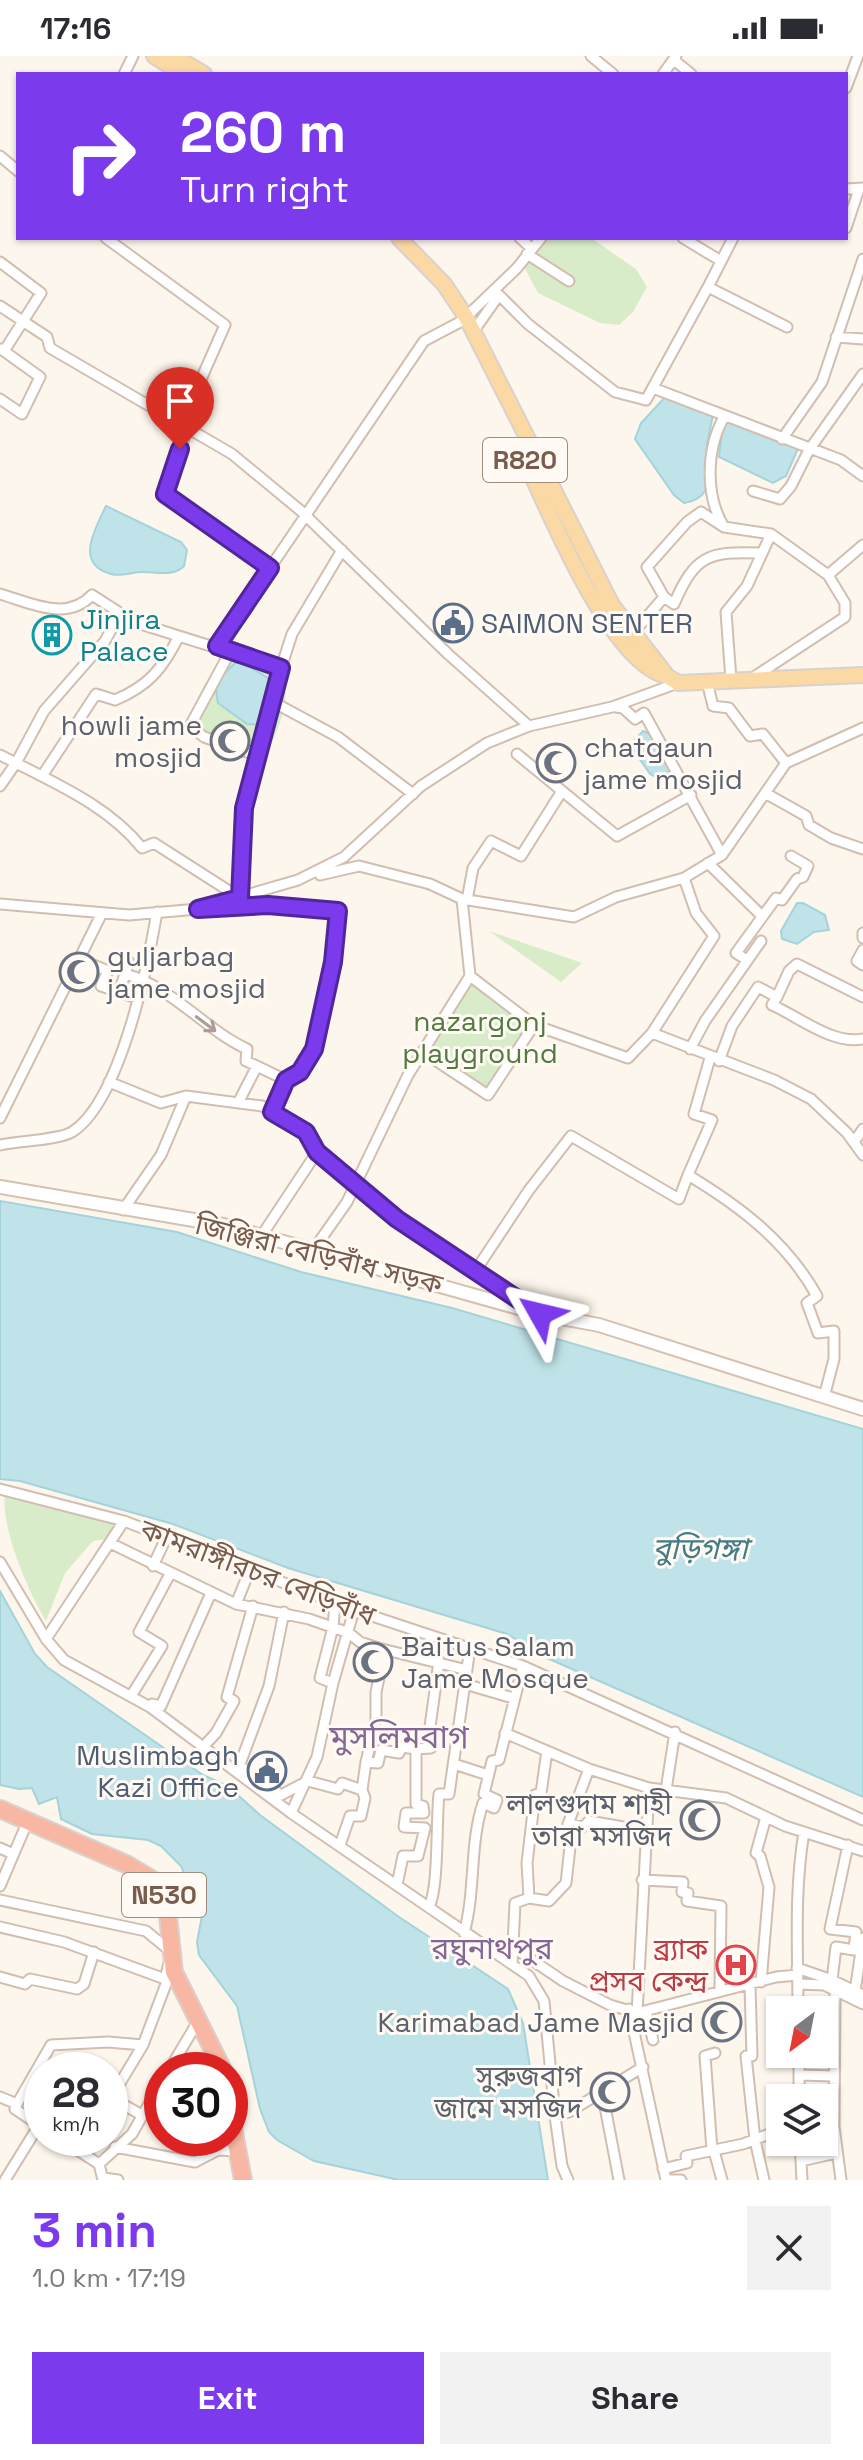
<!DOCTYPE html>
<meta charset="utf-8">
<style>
body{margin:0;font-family:"Space Grotesk","Noto Sans Bengali",sans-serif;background:#f2f2f3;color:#2b2b33;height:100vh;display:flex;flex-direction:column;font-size:30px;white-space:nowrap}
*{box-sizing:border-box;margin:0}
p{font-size:26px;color:#7c7c81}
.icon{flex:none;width:44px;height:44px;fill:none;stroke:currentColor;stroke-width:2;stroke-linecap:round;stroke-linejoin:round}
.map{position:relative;height:2124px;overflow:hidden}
.details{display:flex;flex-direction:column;background:#fff;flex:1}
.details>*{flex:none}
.top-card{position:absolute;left:16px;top:16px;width:832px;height:168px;border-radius:0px;box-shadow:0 2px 6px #0004;background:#7c3aed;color:#fff;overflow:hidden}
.needle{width:52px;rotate:212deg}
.tools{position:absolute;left:766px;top:1940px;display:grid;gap:16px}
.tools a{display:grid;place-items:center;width:72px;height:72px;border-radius:0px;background:#fff;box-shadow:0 2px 6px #0004;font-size:40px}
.speed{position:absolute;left:24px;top:1996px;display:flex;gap:16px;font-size:40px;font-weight:700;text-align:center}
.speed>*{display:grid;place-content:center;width:104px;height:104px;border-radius:50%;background:#fff;box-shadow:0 2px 6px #0004;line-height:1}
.speed small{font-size:20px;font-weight:400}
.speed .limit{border:12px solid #d22;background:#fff;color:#111}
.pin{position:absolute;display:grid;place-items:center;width:68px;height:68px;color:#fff;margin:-82px -34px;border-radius:50% 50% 50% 0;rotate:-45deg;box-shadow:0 0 8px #0007}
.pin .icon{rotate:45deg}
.me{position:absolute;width:88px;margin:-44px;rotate:307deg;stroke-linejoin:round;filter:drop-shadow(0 0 6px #0008)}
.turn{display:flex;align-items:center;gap:28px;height:168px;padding:0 32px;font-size:36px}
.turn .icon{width:104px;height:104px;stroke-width:2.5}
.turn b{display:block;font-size:56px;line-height:68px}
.round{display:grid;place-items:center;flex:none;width:84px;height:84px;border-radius:0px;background:#f2f2f3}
.overview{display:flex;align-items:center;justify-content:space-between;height:136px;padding:0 32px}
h1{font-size:48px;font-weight:700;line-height:60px;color:#7c3aed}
.primary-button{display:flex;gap:16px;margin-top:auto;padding:16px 32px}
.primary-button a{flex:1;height:92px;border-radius:0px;background:#7c3aed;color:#fff;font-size:32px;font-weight:700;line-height:92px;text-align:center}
.primary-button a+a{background:#f2f2f3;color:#2b2b33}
.status{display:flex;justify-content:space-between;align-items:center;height:56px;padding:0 40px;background:#fff;direction:ltr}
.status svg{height:22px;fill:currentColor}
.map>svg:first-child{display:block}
.green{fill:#d8ecc9}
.water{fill:#bfe3e8;stroke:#a5d3da;stroke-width:2}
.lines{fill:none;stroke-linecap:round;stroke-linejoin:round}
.street-casing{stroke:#d1beb0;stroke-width:13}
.secondary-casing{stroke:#d6c0b0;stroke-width:16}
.primary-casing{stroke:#dad1cd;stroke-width:18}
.highway-casing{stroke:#dad1cd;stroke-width:20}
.street{stroke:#fff;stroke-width:9}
.secondary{stroke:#fff;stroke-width:12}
.primary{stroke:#fbd9a5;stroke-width:14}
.highway{stroke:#f7b7a3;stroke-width:16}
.oneway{stroke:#af9d94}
.route-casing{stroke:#51269a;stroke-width:20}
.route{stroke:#7c3aed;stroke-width:14}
.labels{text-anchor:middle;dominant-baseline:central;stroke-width:6;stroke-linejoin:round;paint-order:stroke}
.shield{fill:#fffaf3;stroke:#a28b7f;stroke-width:2}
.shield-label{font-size:26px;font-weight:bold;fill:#7a5c4d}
.culture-label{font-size:28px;fill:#0d838f;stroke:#fffaf3;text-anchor:start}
.service-label{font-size:28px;fill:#4e5e75;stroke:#fffaf3;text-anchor:start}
.worship-label{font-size:28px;fill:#5b616d;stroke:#fffaf3;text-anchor:end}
.park-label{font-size:28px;fill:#537a41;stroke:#fffaf3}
.street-label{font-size:28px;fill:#7a5c4d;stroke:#fffaf3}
.health-label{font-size:28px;fill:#be3a42;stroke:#fffaf3;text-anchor:end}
.water-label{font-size:30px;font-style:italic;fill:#437c86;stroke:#fffaf3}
.neighbourhood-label{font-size:30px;fill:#846695;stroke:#fffaf3}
.quarter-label{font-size:32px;fill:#846695;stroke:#fffaf3}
</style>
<div class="status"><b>17:16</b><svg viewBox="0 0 49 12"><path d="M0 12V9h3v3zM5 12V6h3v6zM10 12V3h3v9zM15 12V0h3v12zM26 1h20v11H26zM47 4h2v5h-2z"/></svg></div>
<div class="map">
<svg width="863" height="2124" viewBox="0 0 863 2124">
<rect width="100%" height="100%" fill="#fdf6ec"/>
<path class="green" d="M544,182H591L636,213L647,231L633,256L619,269L600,267L538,237L524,211Z
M234,598L281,612C293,644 280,667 267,698C239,706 211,682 191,665C195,642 212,608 234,598Z
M489,875L582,907L561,926Z
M470,920L534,969L488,1039L423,996Z
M5,1436L118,1468L107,1483L93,1485L65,1517L46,1565C28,1535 0,1471 5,1436Z"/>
<path class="water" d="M668,338L713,357C712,368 708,379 707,390C705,416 718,441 684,447L674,439L635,383L641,367Z
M746,364L800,388L786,420L773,427L719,401L723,365Z
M106,450L181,486L187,494L184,510C173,521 157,516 142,516C132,516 121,521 111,518C74,508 95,473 106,450Z
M235,607H243L271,624L265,669L247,668L218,647L215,627Z
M643,675L651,678L672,713L660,723L650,718L630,689Z
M797,847H803L825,859L829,874L814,876L797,888L782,883L781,875Z
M0,1145L177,1176L301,1216L452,1252L863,1373V1741L547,1602L507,1578L288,1512L173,1468L20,1425L0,1423Z
M0,1535L35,1598L47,1611L203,1719L228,1730L260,1759L399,1861L508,1933L523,1967L548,2124H399L314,2105L277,2084L269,2076L260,2053L237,1950L199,1899L197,1886L202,1860L181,1810L161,1790L148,1784L92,1778L61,1763L57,1741L39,1748L32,1732L19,1733L0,1729Z"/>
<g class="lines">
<g class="street-casing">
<path id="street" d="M591,0L613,18
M674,4L691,18
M124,18L133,0
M663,18L676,0
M846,32L858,0
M0,100L18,115
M846,133L863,132
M846,172L859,133
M106,182L225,269L191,346L188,371L165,438L270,512
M520,182L531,192
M683,182L721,205
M527,198L569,225
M0,206L41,237L4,295
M708,231L733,182
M0,250L47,281L50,292L232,398L301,455L448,598L529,670
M466,261L517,212L541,182
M473,276L499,239L528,268L615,336L646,344L708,231L787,271
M836,281L863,283
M653,332L841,404L863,420
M0,343L22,358L40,321L1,293
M724,361C706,393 705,440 724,471L771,478
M782,383L822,326L863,203
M753,435L780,443L791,430L809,394L863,318
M0,538C31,547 67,566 92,539L120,557L118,561
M664,541L674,548C695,499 709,495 760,497
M118,561L281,612L244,752L240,842L154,787L142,792C110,752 61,730 16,707L44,655L105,585Z
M633,577L664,541L647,511L687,466L701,456L724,471
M217,590L424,285L460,266
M231,594L190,670L204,681L258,700
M281,612L292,578L342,494
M754,621L845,561V547L828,519
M731,624L726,556L747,530L771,478L828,519L863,489
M707,626L713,650L729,652L750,680L763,678L786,707
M273,646L338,681L413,738
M616,651L623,652L635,663L644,657L722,799
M863,672L786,707L722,799L684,822L616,841L574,861L462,843L470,920L534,969L628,1002L652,977L774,1024L811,1043L847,1077L863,1099
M517,698L617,780L691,739
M0,699L16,707L0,730
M42,720L96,638L115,644C149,630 163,612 179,580
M765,737L806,760L809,769L831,782L863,793
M708,807L761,859
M320,819L359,810L430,828L462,843
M467,844L473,812L491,785L521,800L562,735
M0,848L129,859L198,853L298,824L344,801L421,730L487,687L529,670L612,651L678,627
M863,877V882
M863,894L857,905L863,909
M81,904L108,915L101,930L137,942
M747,904L736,897L776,842L782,844L797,823L803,821L808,810L791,800
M125,918C171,930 204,973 247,993L246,1005L286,1024C326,1000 336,900 338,855L268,849L221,851
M119,936L129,906
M777,941L789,915L797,908L863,941
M652,977L714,880L696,857L684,822
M690,993L705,965L761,885
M423,996L488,1039L534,969
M719,1005L732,970L758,931L777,941L772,949C799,961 833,989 863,983
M109,1026L161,1047L186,1040L262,1050L306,1076L317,1096L397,1163L537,1256
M238,1047L257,1010
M272,1056L286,1024
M0,1062L102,857
M854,1086L863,1073
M0,1089C17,1085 59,1084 72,1076C120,1046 148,909 157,856
M688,1119L712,1064L694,1058L710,1002
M123,1154L161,1099L186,1040
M262,1179L317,1096
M314,1193L347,1146L408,1019L470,920
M476,1214L529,1134L571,1080L679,1143L688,1119C741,1151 787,1186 817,1240L807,1247L818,1277L834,1275V1303L824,1341
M0,1433L124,1465L354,1554L523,1610L863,1764
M110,1487L236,1548L309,1563L349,1577L360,1586L378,1592L467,1614
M0,1506L46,1583L64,1604L150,1651L291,1757L529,1920L544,1945L555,2060L562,2110L568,2124
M153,1510L166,1482
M236,1548L249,1516
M46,1583L124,1465
M333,1627L320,1622L333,1571L335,1547
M465,1628L513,1642
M131,1640L162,1590L139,1576L170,1518
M152,1648L161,1650L211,1537
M505,1677L589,1713L649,1732
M204,1690L216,1677L234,1645L227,1641L253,1550
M366,1706L378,1707L381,1694L399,1697L402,1691L416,1693
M454,1708L488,1719
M240,1710L281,1739L308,1725L338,1733L342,1727L362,1734
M237,1716L269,1630L284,1556
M666,1734L675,1676
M291,1757L317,1701L333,1627L354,1554
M569,1768L583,1771L589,1765L646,1775
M340,1789L350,1760H361L365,1742L362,1734L366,1706L376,1664V1636L385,1594
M0,1792L11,1797
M642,1824L683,1826L682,1836L688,1837L687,1845L721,1850L720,1933
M397,1829L403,1800H418L425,1772L404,1771L406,1757H424L423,1750L416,1748V1693L431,1692L429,1678L439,1605
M0,1830L27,1767
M529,1842L549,1845L566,1827L572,1773L568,1768L589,1713
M0,1844L146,1875L169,1894
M429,1851C439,1831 436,1765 439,1738H449L470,1592
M0,1871L64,1886L165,1923L169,1907
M464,1877C476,1834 469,1790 483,1747L494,1752L497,1744L484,1738L492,1705L499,1704L523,1610
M513,1891L563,1925L610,1949L637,1957L776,1921L798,1919
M512,1908L515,1847L529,1842L527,1807L535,1739L541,1737L547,1695
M797,1912L832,1924L836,1891L854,1894L856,1876L830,1873L848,1789
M0,1921L25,1928L30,1923L77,1933L84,1928L94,1896
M832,1924L863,1939
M761,1926L769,1831L760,1800L756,1797L766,1761
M798,1928L824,1929L863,1948
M750,1929L752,2000H746L755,2084L764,2124
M835,1935L834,2070L841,2124
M855,1935L863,1882
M629,1953L666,2124
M798,1954C798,1894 794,1836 804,1776
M646,1956L653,1984
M637,1957L649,1732L726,1742L785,1770L863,1795
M799,1998V2042
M169,2014L197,1967
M799,2019L834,2020
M602,2035L619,2124
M0,2041L17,2048L15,2053L42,2071
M17,2048L51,1989L108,1986L143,1989
M142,2059L111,2042L143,1989L169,1920
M555,2060L569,2056L643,2011
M59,2082L99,2108
M800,2086L802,2124
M115,2091L195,2106L218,2094L237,2095
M712,2094L705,2000L715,1997
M714,2095L722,2124
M801,2105L836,2097
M663,2113L687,2107L686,2100L743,2088L780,2074
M104,2122L118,2124
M5,2124L39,2069
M103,2124L99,2108L132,2078L162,2025
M667,2124H681"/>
</g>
<g class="secondary-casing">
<path id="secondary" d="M0,1131L223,1169L540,1258L599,1269L863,1353"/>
</g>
<g class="primary-casing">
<path id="primary" d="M154,0L183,18
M174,0L204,18
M399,182L444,228L466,261L612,549L667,620L678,627L863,619
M529,413C552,463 613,610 667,620"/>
</g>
<g class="highway-casing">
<path id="highway" d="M0,1753L128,1809L158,1827L167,1851L174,1916L223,2014
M230,2055L243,2124"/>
</g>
<use href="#street" class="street"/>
<use href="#secondary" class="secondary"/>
<use href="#primary" class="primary"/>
<use href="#highway" class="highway"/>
</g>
<defs><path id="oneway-shaft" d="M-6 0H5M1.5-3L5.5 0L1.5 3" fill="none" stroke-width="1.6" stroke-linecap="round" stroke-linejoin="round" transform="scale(2)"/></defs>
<use class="oneway" href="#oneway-shaft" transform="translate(206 968) rotate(37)"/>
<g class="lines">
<g class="route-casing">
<path id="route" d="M180,393L165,438L270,512L217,590L281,612L244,752L240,842L198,853L268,849L338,855L333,906L314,993L300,1016L286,1024L272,1056L306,1076L317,1096L397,1163L540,1258"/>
</g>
<use href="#route" class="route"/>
</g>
<defs>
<g id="civic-ring" transform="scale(2)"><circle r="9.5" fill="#fffaf3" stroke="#5c6f8a" stroke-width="1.5"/><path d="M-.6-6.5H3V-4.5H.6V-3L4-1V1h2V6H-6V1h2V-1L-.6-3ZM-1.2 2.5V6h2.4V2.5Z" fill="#5c6f8a"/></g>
<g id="building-ring" transform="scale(2)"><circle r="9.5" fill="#fffaf3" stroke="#0f9aa8" stroke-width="1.5"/><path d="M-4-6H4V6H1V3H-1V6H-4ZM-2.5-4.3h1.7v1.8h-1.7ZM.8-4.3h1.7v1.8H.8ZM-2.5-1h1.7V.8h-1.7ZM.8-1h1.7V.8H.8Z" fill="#0f9aa8"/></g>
<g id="mosque-ring" transform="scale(2)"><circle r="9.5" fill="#fffaf3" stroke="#6b7280" stroke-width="1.5"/><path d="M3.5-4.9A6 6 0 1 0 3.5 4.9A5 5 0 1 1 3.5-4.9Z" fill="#6b7280"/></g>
<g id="hospital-ring" transform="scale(2)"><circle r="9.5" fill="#fffaf3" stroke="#e0444e" stroke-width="1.5"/><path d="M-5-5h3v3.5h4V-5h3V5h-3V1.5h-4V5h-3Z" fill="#e0444e"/></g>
</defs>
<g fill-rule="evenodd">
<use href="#civic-ring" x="453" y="567"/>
<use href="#building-ring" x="52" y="579"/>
<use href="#mosque-ring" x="230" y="685"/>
<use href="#mosque-ring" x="556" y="707"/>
<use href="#mosque-ring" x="79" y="916"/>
<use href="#mosque-ring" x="373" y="1606"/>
<use href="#civic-ring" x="267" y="1715"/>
<use href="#mosque-ring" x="700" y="1764"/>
<use href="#hospital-ring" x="736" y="1909"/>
<use href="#mosque-ring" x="722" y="1966"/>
<use href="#mosque-ring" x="610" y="2036"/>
</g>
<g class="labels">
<g class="shield">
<rect x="483" y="382" width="84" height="44" rx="6"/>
<rect x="122" y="1817" width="84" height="44" rx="6"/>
</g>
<g class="shield-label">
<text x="525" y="404">R820</text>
<text x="164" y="1839">N530</text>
</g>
<g class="culture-label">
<text x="80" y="563">Jinjira<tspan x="80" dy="32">Palace</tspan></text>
</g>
<g class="service-label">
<text x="481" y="567">SAIMON SENTER</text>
<text x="239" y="1699" text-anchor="end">Muslimbagh<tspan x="239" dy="32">Kazi Office</tspan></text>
</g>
<g class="worship-label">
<text x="202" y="669">howli jame<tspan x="202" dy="32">mosjid</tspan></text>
<text x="584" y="691" text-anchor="start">chatgaun<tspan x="584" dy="32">jame mosjid</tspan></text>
<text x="107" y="900" text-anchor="start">guljarbag<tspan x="107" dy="32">jame mosjid</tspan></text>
<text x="401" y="1590" text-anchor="start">Baitus Salam<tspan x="401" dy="32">Jame Mosque</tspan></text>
<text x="672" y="1748">লালগুদাম শাহী<tspan x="672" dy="32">তারা মসজিদ</tspan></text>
<text x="694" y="1966">Karimabad Jame Masjid</text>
<text x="582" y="2020">সুরুজবাগ<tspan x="582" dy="32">জামে মসজিদ</tspan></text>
</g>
<g class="park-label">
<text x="480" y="965">nazargonj<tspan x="480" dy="32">playground</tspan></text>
</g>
<g class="street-label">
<text transform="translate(319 1198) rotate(14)">জিঞ্জিরা বেড়িবাঁধ সড়ক</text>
<text transform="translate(258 1516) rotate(21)">কামরাঙ্গীরচর বেড়িবাঁধ</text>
</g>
<g class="health-label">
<text x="708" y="1893">ব্র্যাক<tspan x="708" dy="32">প্রসব কেন্দ্র</tspan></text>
</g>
<g class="water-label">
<text x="700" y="1492">বুড়িগঙ্গা</text>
</g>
<g class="neighbourhood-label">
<text x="492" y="1892">রঘুনাথপুর</text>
</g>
<g class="quarter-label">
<text x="399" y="1681">মুসলিমবাগ</text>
</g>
</g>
</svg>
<div class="tools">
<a><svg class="needle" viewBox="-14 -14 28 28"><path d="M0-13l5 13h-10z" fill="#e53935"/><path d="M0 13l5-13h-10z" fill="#7c7c81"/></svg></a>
<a><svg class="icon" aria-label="layers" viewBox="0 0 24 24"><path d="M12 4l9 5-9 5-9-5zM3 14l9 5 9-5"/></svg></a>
</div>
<div class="speed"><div>28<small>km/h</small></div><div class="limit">30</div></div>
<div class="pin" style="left:180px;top:393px;background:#d93025"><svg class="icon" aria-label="arrive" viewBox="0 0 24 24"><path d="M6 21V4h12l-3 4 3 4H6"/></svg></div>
<svg class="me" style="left:540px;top:1258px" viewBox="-20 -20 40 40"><path d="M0-17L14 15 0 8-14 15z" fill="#7c3aed" stroke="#fff" stroke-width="4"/></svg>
<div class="top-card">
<div class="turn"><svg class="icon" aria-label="right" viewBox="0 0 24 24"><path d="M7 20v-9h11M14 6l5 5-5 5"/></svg><div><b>260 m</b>Turn right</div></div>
</div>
</div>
<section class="details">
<div class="overview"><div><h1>3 min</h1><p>1.0 km · 17:19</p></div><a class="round"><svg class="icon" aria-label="close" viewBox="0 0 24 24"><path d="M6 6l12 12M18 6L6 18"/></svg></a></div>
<div class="primary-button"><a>Exit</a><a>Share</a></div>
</section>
